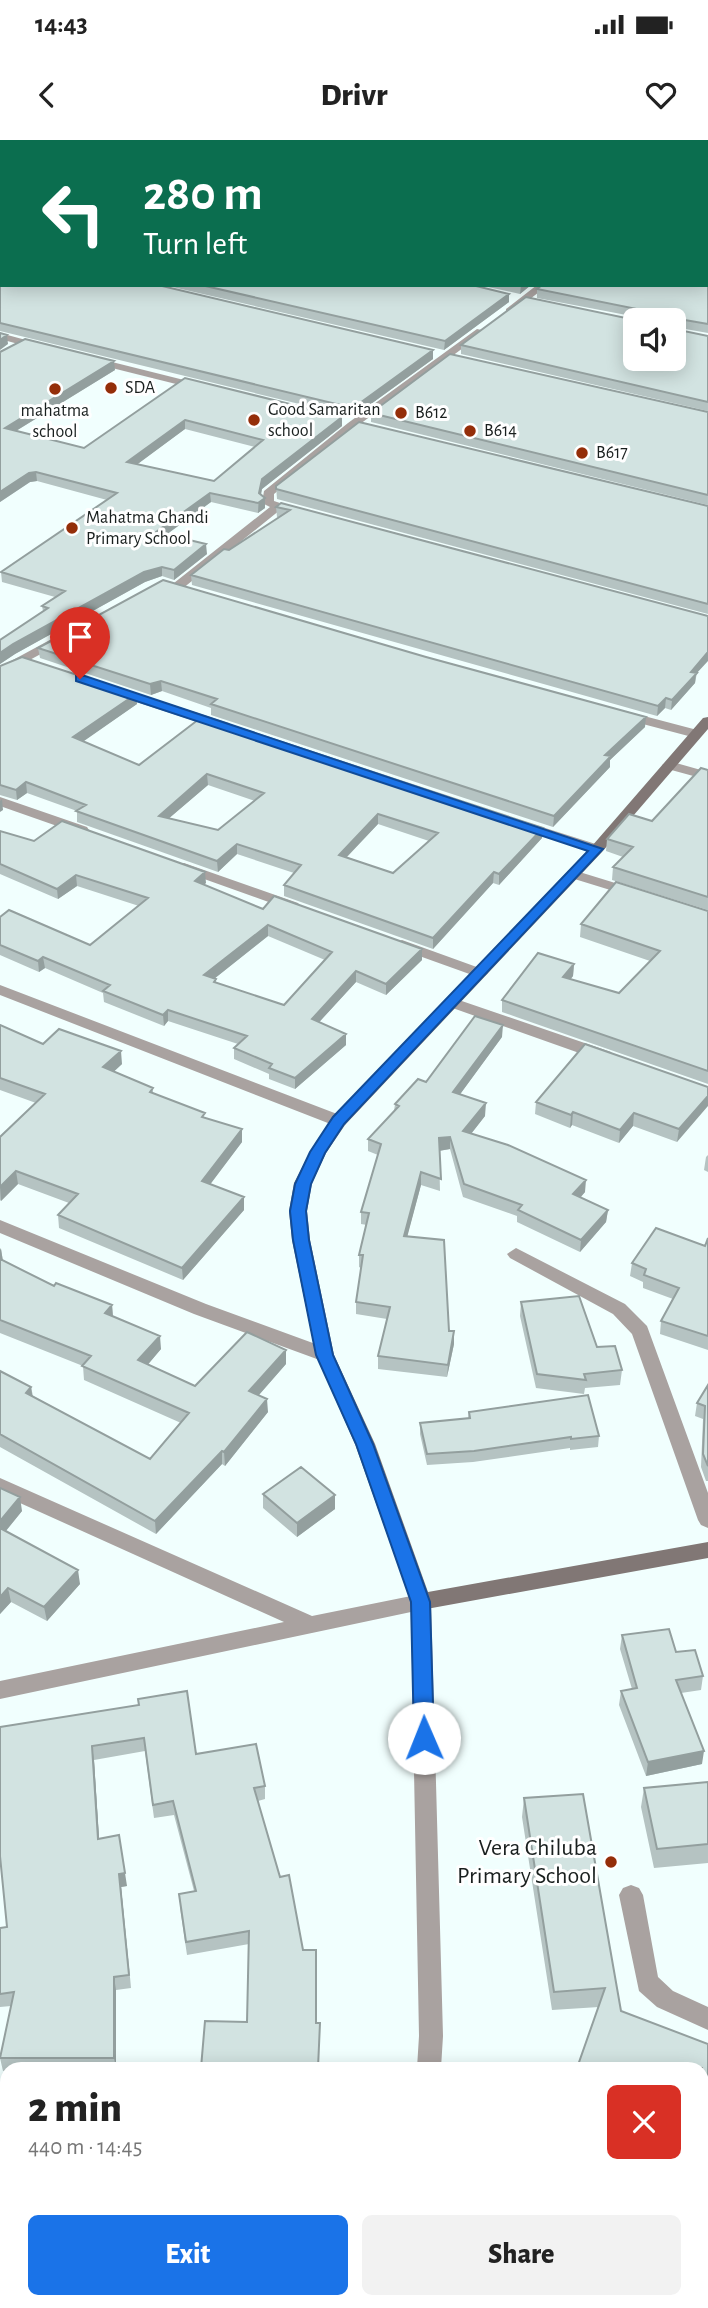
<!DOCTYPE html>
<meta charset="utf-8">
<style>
body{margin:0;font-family:"Alegreya Sans",sans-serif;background:#f2f2f2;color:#222;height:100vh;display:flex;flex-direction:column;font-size:26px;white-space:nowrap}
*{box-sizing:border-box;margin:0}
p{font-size:23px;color:#767676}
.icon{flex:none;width:38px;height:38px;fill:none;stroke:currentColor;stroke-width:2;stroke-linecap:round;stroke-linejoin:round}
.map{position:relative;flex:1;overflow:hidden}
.panel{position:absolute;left:0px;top:1922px;width:709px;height:247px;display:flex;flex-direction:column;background:#fff;border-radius:21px 21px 0 0;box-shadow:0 4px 18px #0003}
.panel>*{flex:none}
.top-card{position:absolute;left:0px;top:0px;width:709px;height:147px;box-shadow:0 4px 18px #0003;background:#0b6e4f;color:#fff;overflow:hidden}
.fabs{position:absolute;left:623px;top:168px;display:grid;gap:14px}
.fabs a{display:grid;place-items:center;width:63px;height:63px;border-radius:10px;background:#fff;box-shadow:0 4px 18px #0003;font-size:35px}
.pin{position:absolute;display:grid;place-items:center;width:60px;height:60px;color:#fff;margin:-72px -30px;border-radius:50% 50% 50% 0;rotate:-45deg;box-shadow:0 0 7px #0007}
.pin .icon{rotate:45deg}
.me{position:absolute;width:77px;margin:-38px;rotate:359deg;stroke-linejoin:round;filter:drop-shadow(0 0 5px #0008)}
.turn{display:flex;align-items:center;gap:24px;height:147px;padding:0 28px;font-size:32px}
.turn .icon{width:91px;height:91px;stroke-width:2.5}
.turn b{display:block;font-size:49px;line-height:60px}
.round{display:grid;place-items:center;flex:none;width:74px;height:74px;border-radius:10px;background:#f2f2f2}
.headline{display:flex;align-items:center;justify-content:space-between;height:119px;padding:0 28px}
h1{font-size:42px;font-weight:800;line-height:52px}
.primary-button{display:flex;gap:14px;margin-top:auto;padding:14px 28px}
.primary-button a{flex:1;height:80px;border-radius:10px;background:#1a73e8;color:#fff;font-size:28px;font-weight:800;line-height:80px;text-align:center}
.primary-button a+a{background:#f2f2f2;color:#222}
.status{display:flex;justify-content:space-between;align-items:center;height:49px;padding:0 35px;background:#fff;direction:ltr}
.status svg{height:19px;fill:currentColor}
header{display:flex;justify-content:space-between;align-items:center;height:91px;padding:0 28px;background:#fff;font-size:32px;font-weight:800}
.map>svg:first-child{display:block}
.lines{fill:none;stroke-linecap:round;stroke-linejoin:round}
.service{fill:#a9a2a0;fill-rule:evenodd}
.minor{fill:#a9a2a0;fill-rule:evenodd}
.secondary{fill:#817775;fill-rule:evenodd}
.wall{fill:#b5c3c2;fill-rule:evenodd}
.shaded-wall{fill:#939f9e}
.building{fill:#d2e3e1;stroke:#939f9e;stroke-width:2;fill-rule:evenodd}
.route{fill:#1a73e8;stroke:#114b97;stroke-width:2}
.poi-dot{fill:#942e09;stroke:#fff;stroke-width:2.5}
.labels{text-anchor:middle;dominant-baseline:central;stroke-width:6;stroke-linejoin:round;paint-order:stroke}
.far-poi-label{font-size:18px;fill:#191f1e;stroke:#fff;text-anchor:start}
.near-poi-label{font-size:24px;fill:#191f1e;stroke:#fff;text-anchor:end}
</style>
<div class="status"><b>14:43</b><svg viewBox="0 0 49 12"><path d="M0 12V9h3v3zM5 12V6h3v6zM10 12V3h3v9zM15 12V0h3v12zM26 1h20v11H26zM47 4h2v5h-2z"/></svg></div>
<header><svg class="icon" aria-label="back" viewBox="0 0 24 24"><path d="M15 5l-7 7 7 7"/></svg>Drivr<svg class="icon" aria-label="heart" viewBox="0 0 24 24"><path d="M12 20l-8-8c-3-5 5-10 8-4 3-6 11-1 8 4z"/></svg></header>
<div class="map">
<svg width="708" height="2168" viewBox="0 0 708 2168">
<rect width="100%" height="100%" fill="#f1fffe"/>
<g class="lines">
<path class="service" d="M631,1745L639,1748L643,1755L658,1837L673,1851L708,1867V1890L657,1867L639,1851L619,1755L623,1748Z
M623,2161H682L685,2168H626Z"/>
<path class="minor" d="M537,145H548L512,173H506V169Z
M477,189L486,191L356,287L274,354V361L304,371V375L280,370L182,449H174V443L270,367L262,363L264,351L348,283Z
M0,193L48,206L49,208L44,211L0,199Z
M92,217L204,245L205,247L200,250L88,222L87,220Z
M59,495L63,496V502L0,536V527Z
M114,546L229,583L231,586L224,590L219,589L109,553L107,550Z
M625,571L701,591L703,594L696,598L620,578L618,575Z
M669,621L708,632V640L664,628L662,625Z
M0,657L87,687L89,690L82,694L77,693L0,666Z
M520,680L602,706L604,709L597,713L515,687V681Z
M184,723L298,763L300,766L293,770L288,769L179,730L177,727L179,724Z
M573,730L638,750L640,753L633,757L568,737L566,734L568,731Z
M402,800L485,830L488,833L485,836H475L397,808L394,805L397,802Z
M0,845L345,977L347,981L345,985H333L0,855Z
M453,858L611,912L613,916L605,921L599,920L447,866L445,863L447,860Z
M0,1080L206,1164L332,1210L334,1215L332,1220L325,1222L194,1174L0,1093Z
M516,1108L625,1164L647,1186L708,1353V1388L701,1385L698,1380L632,1194L613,1174L510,1118L507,1114Z
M0,1338L312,1476L421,1454L428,1456L431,1462L443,1896L441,1928H417L419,1896L411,1472L0,1559V1541L284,1482L0,1354Z
M390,2161H416L414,2168H388Z"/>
<path class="secondary" d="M708,577V589L602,712L345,985L326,1013L312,1043L307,1071L310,1100L334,1215L375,1304L428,1452L708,1402V1418L421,1470L414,1468L411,1462L355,1304L316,1215L292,1100L289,1071L294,1043L310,1012L333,977L592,706L703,578Z"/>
</g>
<path class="wall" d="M0,0H708V193L674,187V189L708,196V271L461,214V205L637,179V177L537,158V149L707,145V2H2V27L0,28Z
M0,109L433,219L353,277L0,191Z
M164,145H472L509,154V162L444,210Z
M479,145H531L520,154Z
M0,212L115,230L16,291L84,308L185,238L342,286L262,349L261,355L265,358V368L258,373L211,362L166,395L207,414L174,440L162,436L145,442L15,514L0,524V500L43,471L42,466L55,457L2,442L1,432L107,360L37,341L30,342L0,362ZM185,289L255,307L214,341L137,324Z
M708,272V365L371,282V273Z
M276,346L708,366V474L277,359Z
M276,367L708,476L695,543L671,570L665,568L657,576L192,445L191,435L279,377H277Z
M38,508L645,587L610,620V627L553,687L211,575V568L162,551L151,555L40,518Z
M0,526L136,554L137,564L83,601L139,625L203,576L543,688L542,698L499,745L493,743L433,809L284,756V745L294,733L237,714L218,732L77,682V671L27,653L17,660L0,655ZM208,645L255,661L218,690L169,678ZM378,684L429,701L393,733L347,717Z
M708,630V770L612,740L613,727L623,717L606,711L607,699L652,681Z
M0,691L34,701L206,743L203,745L263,769L422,809V820L386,855L356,842L319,882L346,894V905L295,949L269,939V934L234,919V908L238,904L168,881L164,886L104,862L103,853L45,828L39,832L0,815V777L90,805L139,766L77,746L58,759L0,734ZM268,796L325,820L284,865L217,843L214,839Z
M708,771V944L502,872V860L574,824L573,836L571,839L619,853L650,821L580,797L581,784Z
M0,885L43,904L122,924L114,931L153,948V953L206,978L242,1002L210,1044L244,1070L183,1140L59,1088L58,1075L69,1063L18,1044L1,1061L0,1060V997L36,963L0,950Z
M502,897L460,954L485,976L471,994L585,1052L580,1058L608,1070L606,1082L580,1112L517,1082V1076L463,1057L450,1009L439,1011L440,1051L421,1045L407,1096L449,1191L454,1204L447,1237L378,1229V1216L387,1179L356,1174V1162L361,1128L359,1127V1115L367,1085L361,1084V1072L378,1015L368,1011V999L394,971L395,964L426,942Z
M708,947L677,1002L633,986L619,1003L572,985L570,988L535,974L536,962Z
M708,1015V1032L704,1030L706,1017Z
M708,1098V1210L660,1194L661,1181L673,1159L643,1148V1142L630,1136L632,1123L705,1106Z
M0,1108L1,1109L3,1121L54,1146L112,1165L113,1176L161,1209L148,1224L195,1246L286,1224L259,1255L268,1272L225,1326L222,1324L156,1394L0,1307V1231L31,1247L33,1256L150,1319L181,1283L84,1240L83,1226L0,1193Z
M521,1162L597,1207L622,1230L620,1245L585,1248L584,1254L536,1248L520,1176Z
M708,1245V1341H706L701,1327L703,1279L695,1276L697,1263Z
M469,1272L599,1296L598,1307L570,1310V1308L473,1322L427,1325L420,1294V1283L468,1278Z
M0,1348L22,1371L6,1391L80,1444L47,1481L11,1462L0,1474Z
M263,1354L335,1369L297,1397L263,1368Z
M622,1495L676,1512L703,1536L701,1550L681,1553L702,1624L646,1636L619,1565L621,1551L632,1549L620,1509Z
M139,1565L196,1614L265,1646V1659L258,1661L320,1896L247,1882L249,1804L187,1815L180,1767L194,1751L174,1675L154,1678L145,1611L94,1620L99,1699L127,1746L121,1747L131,1848L116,1850V1928H7V1931H3L0,1918L11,1866L0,1867V1788L7,1787L0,1587Z
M708,1642V1723L654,1728L641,1667L644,1648Z
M524,1658L621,1871L708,1904V1999L702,1997V1928L599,1867L552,1870L522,1677Z
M0,1956L7,1957V2027L0,2026Z"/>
<path class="shaded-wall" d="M521,145H531L520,154Z
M509,154V162L444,210L445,201Z
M7,195L8,204L0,210V200Z
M433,210V219L353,277V268Z
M114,221L115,230L6,297L5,288Z
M342,277V286L262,349L259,362L265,358V368L258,373L259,353L262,339Z
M185,280V289L127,332V322Z
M36,332L37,341L30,342L0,362V352L29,333Z
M210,353L211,362L156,402V392Z
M206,404L207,414L174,440V430Z
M162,427V436L145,442L15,514L0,524V513L13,504L144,432Z
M708,512V521L696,534L695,543L671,570L672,560L691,532Z
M161,541L162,551L151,555L150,544Z
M136,554L137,564L74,608L73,597Z
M666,558L665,568L657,576L658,566Z
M646,577L645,587L610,620V627L553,687L554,676L605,615Z
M207,634L208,645L160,686L159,676Z
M26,642L27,653L17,660L16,650Z
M2,659L3,670L0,672V661Z
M378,674V684L339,725V715Z
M543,688L542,698L499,745V734Z
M237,704V714L218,732L217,721Z
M205,732L206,743L195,752V741Z
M494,732L493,743L433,809V798Z
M76,735L77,746L58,759L57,749Z
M268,785V796L205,846L204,835Z
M422,809V820L386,855V844Z
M43,817L45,828L39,832L38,821Z
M574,824L573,836L562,849L563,837Z
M356,831V842L312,890V879Z
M168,870V881L164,886L163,875Z
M503,885L502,897L453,964V952Z
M346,894V905L295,949V938Z
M121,911L122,924L105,940L103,927Z
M708,956V966L677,1002L679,989Z
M486,963L485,976L463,1004V991Z
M573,972L572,985L570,988L571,975Z
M634,973L633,986L619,1003L620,990Z
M242,989V1002L203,1054L202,1041Z
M450,997V1009L438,1011L439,998Z
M16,1031L18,1044L1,1061L0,1047Z
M421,1032V1045L404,1109V1096Z
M586,1040L585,1052L572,1067L573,1054Z
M244,1057V1070L183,1140L182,1128Z
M608,1070L606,1082L580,1112L581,1100Z
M1,1109L3,1122L0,1125V1110Z
M112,1165L113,1178L105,1173Z
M454,1191V1204L447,1237L448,1225Z
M160,1196L161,1209L140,1234L138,1220Z
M286,1210V1224L250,1265L249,1251Z
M31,1247L33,1261L26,1253Z
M267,1259L268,1272L225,1326L224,1312Z
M222,1311V1324L156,1394L155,1381Z
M335,1355V1369L297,1397V1383Z
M20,1357L22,1371L0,1398V1381Z
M78,1430L80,1444L47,1481L44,1467Z
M8,1448L11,1462L0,1474V1457Z
M92,1606L94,1620L100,1712L98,1699Z
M704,1611L702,1624L646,1636L648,1622Z
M125,1733L127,1746L121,1747L131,1848L119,1734Z
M114,1837L116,1850V1928L114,1918Z
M90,2161H95L93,2168H88Z
M267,2161H272L269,2168H264Z"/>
<path class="building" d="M0,0H708V113H707V2H2V18L0,20Z
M0,45H2V100H0Z
M0,109H2V145H158L433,210L353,268L0,183Z
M707,122H708V184L673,178V180H635V219H674V183V189L708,196V262L461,205L526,157L635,180L638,178L637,169L537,149L542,145H707Z
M201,145H472L509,154L445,201Z
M0,193L7,195L0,200Z
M25,199L114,221L5,288L84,308L185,238L342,277L262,339L259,353L265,358L258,363L210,353L156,392L206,404L174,430L162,427L144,432L13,504L0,513V500L48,468L42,466L65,451L1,432L117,353L36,332L29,333L0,352V212ZM185,280L263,300L214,341L127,322Z
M450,214L708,272V355L371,273Z
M359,282L708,366V464L276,349V346Z
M281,363L708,476V512L691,532L697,533L672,560L666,558L658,566L191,435L224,409L229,410L290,370L276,367Z
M163,440L426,517L646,577L605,615L611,616L554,676L211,564L217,559L161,541L150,544L38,508Z
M22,517L136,554L73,597L139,625L203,576L543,688L499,734L494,732L433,798L284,745L301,725L237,704L217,721L76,671L86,665L26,642L16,650L0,645V526ZM207,634L264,653L218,690L159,676ZM378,674L438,693L393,733L339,715Z
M701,628L708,630V757L613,727L633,707L607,699L629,674L652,681Z
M62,681L205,732L195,741L263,769L274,756L422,809L386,844L356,831L312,879L346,894L295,938L269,928L272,924L234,908L247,896L168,870L163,875L103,851L110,845L43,817L38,821L0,805V777L9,770L90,805L148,758L76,735L57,749L0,724V691L34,701ZM268,785L332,812L284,865L214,842L216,839L204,835Z
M616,742L708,771V931L502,860L538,813L574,824L563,837L619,853L660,811L581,784Z
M475,876L503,885L453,952L486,963L463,991L508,1005L586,1040L573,1054L608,1070L581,1100L518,1070L522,1065L464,1044L450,997L439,998L441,1039L421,1032L404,1096L444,1100L449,1191H454L448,1225L378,1216L390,1167L356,1162L363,1115H359L369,1073L361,1072L381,1004L368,999L399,966L395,964L418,939L426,942Z
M0,885L43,904L59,889L121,911L103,927L153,948L150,952L205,973L202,977L242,989L202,1041L244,1057L182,1128L58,1075L78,1054L16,1031L0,1047V997L45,954L0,938Z
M585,904L708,947V956L679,989L634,973L620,990L573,972L571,975L536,962Z
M656,1088L705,1106L708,1098V1196L661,1181L679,1148L644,1135L646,1129L632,1123Z
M0,1119L54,1146L56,1143L112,1165L105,1173L160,1196L138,1220L195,1246L247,1192L286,1210L249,1251L267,1259L224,1312L222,1311L155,1381L0,1294V1231L31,1247L26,1253L150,1319L189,1273L82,1226L91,1216L0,1180Z
M579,1156L597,1207L615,1206L622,1230L584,1234L586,1240L537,1234L521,1162Z
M708,1245V1326L703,1314L705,1266L697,1263Z
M588,1255L599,1296L571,1299V1297L474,1311L427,1314L420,1283L470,1278L469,1272Z
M301,1327L335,1355L297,1383L263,1354Z
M0,1348L20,1357L0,1381Z
M0,1388L78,1430L44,1467L8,1448L0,1457Z
M669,1489L676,1512L695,1510L703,1536L676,1540L704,1611L648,1622L621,1551L637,1548L622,1495Z
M187,1551L196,1614L256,1604L265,1646L254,1648L280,1737L289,1735L303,1810H316V1883H320L318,1928H201L205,1881L247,1882L249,1791L186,1802L179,1754L196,1751L173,1661L153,1665L144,1598L92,1606L98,1699L119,1695L125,1733L119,1734L129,1835L114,1837V1918H0L14,1852L0,1854V1788L7,1787L0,1716V1587L139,1565L138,1559Z
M708,1642V1704L657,1709L644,1648Z
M583,1654L621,1871L708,1904V1980L702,1977V1928H577L605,1848L554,1852L524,1658Z
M0,1956L7,1957V2015L0,2014Z
M0,2056L7,2059V2161H90L88,2168H0Z
M126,2161H267L264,2168H123Z
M459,2161H505L507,2168H461Z"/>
<path class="route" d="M76,536H85L603,709L344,984L325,1013L311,1044L306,1071L309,1100L333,1215L373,1304L430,1462L434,1598L431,1604L424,1606L417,1604L414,1598L411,1462L356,1304L316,1215L293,1100L290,1071L295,1044L310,1012L333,977L588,711L76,541Z"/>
<g class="poi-dot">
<circle cx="111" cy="248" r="7"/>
<circle cx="55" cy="249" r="7"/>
<circle cx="401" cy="273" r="7"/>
<circle cx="254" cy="280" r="7"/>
<circle cx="470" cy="291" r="7"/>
<circle cx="582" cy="313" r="7"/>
<circle cx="72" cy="388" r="7"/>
<circle cx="611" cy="1722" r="7"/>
</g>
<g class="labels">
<g class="far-poi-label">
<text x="125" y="248">SDA</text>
<text x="268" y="270">Good Samaritan<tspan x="268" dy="21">school</tspan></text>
<text x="55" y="271" text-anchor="middle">mahatma<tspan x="55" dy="21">school</tspan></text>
<text x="415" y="273">B612</text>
<text x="484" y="291">B614</text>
<text x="596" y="313">B617</text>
<text x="86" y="378">Mahatma Ghandi<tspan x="86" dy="21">Primary School</tspan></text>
</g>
<g class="near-poi-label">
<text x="597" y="1708">Vera Chiluba<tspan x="597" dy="28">Primary School</tspan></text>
</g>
</g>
</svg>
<div class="fabs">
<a><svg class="icon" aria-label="sound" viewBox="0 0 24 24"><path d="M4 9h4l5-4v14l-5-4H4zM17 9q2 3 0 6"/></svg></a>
</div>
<div class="pin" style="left:80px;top:539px;background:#d93025"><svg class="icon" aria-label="arrive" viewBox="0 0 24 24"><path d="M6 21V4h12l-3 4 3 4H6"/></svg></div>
<svg class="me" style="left:424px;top:1598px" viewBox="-20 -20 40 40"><circle r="19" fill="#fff"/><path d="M0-13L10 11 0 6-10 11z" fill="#1a73e8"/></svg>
<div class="top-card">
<div class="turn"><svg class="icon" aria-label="left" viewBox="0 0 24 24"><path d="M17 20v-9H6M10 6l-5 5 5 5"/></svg><div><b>280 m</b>Turn left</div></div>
</div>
<section class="panel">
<div class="headline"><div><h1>2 min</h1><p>440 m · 14:45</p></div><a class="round" style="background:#d93025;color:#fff"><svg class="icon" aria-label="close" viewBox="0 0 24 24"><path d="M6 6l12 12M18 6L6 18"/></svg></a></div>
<div class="primary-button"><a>Exit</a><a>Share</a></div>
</section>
</div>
